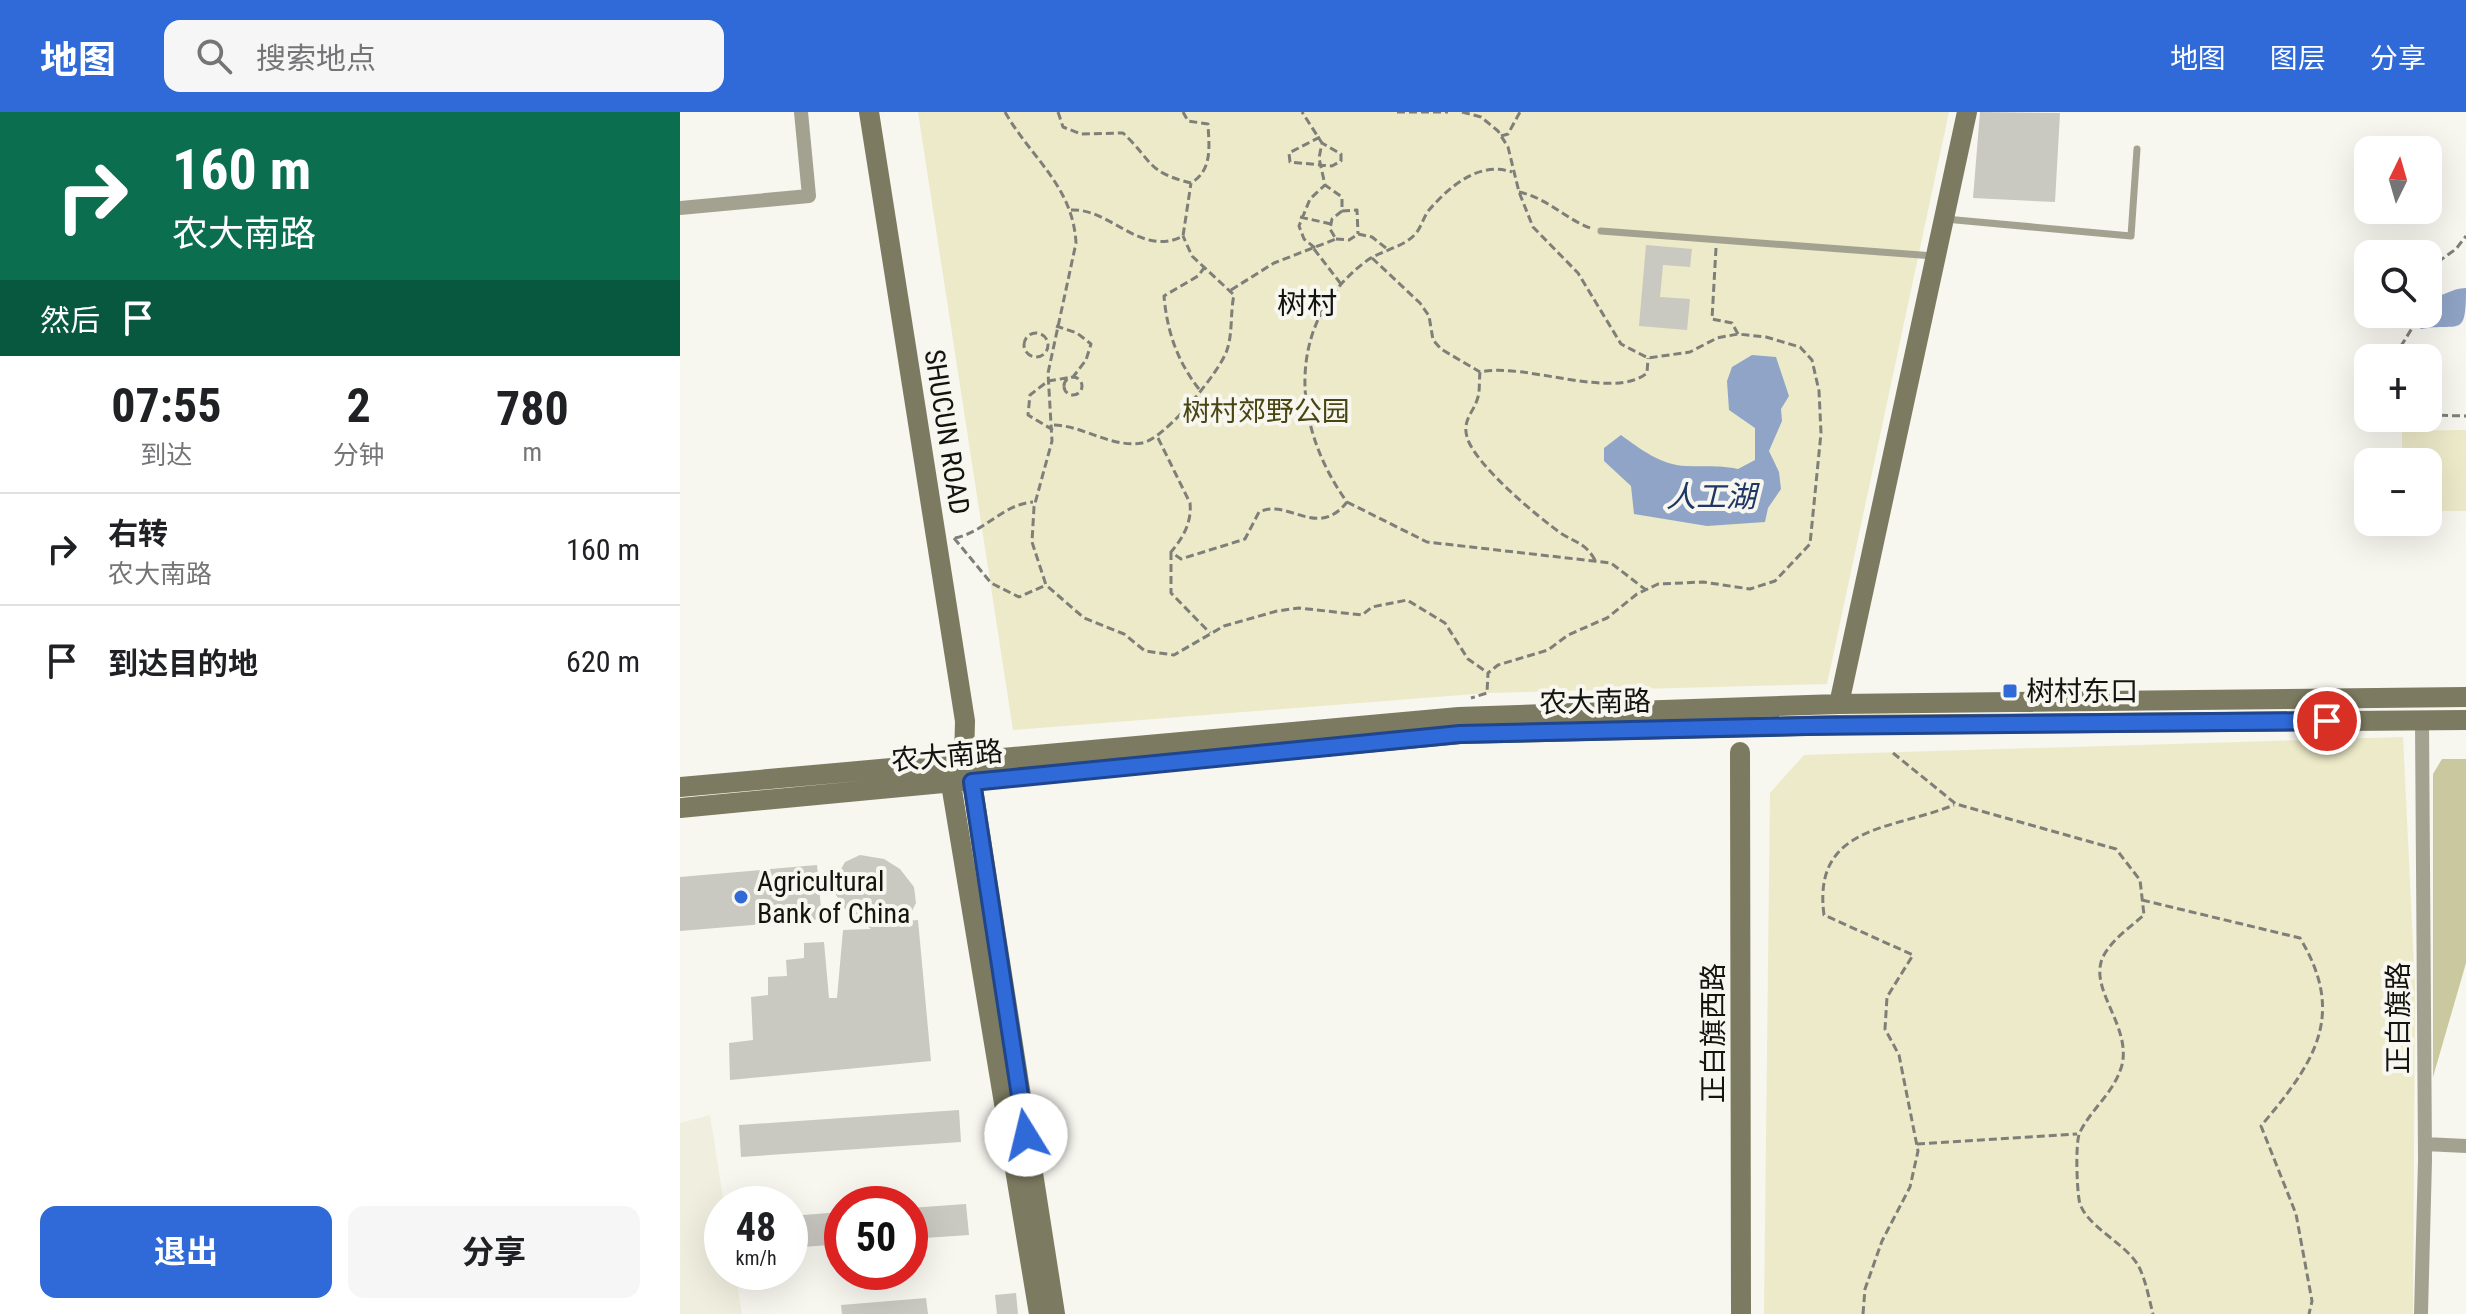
<!DOCTYPE html>
<html lang="zh">
<meta charset="utf-8">
<style>
body{margin:0;font-family:"Roboto Condensed","Noto Sans SC",sans-serif;background:#f6f6f6;color:#202124;height:100vh;display:flex;flex-direction:column;font-size:30px;white-space:nowrap}
*{box-sizing:border-box;margin:0}
p{font-size:26px;color:#757577}
.icon{flex:none;width:44px;height:44px;fill:none;stroke:currentColor;stroke-width:2;stroke-linecap:round;stroke-linejoin:round}
.map{position:relative;flex:1;overflow:hidden}
.sheet{display:flex;flex-direction:column;background:#fff;width:680px}
.sheet>*{flex:none}
.banner{background:#0b6e4f;color:#fff;overflow:hidden}
.needle{width:52px;rotate:5deg}
.buttons{position:absolute;left:1674px;top:24px;display:grid;gap:16px}
.buttons a{display:grid;place-items:center;width:88px;height:88px;border-radius:16px;background:#fff;box-shadow:0 8px 32px #0002;font-size:40px}
.speed{position:absolute;left:24px;top:1074px;display:flex;gap:16px;font-size:40px;font-weight:700;text-align:center}
.speed>*{display:grid;place-content:center;width:104px;height:104px;border-radius:50%;background:#fff;box-shadow:0 8px 32px #0002;line-height:1}
.speed small{font-size:20px;font-weight:400}
.speed .limit{border:12px solid #d22;background:#fff;color:#111}
.pin{position:absolute;display:grid;place-items:center;width:68px;height:68px;color:#fff;margin:-34px;border:4px solid #fff;border-radius:50%;box-shadow:0 2px 8px #0007}
.me{position:absolute;width:88px;margin:-44px;rotate:351deg;stroke-linejoin:round;filter:drop-shadow(0 0 6px #0008)}
.turn{display:flex;align-items:center;gap:28px;height:168px;padding:0 40px;font-size:36px}
.turn .icon{width:104px;height:104px;stroke-width:2.5}
.turn b{display:block;font-size:56px;line-height:68px}
.then{display:flex;align-items:center;height:76px;padding:0 40px;background:#0003;gap:16px;font-size:30px}
.eta{display:flex;justify-content:space-evenly;align-items:center;height:136px;text-align:center}
.eta b{font-size:48px;font-weight:700;line-height:56px}
.cta{display:flex;gap:16px;margin-top:auto;padding:16px 40px}
.cta a{flex:1;height:92px;border-radius:16px;background:#306ad8;color:#fff;font-size:32px;font-weight:700;line-height:92px;text-align:center}
.cta a+a{background:#f6f6f6;color:#202124}
ul{padding:0;list-style:none}
li{display:flex;align-items:center;gap:24px;height:112px;padding:0 40px;border-top:2px solid #e0e0e0}
li div{flex:1}
li b{display:block;font-size:30px}
li em{font-style:normal}
header{display:flex;align-items:center;gap:48px;box-sizing:border-box;height:112px;padding:0 40px;background:#306ad8;color:#fff}
header strong{font-size:38px}
nav{display:flex;gap:44px;margin-inline-start:auto;font-size:28px}
.search{width:560px;height:72px;background:#f6f6f6;display:flex;align-items:center;gap:20px;box-sizing:border-box;padding:0 28px;border-radius:16px;color:#757577;font-size:30px}
main{display:flex;flex:1;min-height:0}
.map>svg:first-child{display:block}
.built{fill:#f0efdf}
.green{fill:#eceac8}
.forest{fill:#cac89e}
.water{fill:#90a4c7}
.building{fill:#c9c8c1}
.lines{fill:none;stroke-linecap:round;stroke-linejoin:round}
.path{stroke:#7f7f7a;stroke-width:3;stroke-dasharray:8 4;stroke-linecap:butt}
.lane{stroke:#a3a291;stroke-width:7}
.street{stroke:#a3a291;stroke-width:14}
.secondary{stroke:#7c7a60;stroke-width:20}
.route-casing{stroke:#1f458c;stroke-width:20}
.route{stroke:#306ad8;stroke-width:14}
.poi-dot{fill:#306ad8;stroke:#f7f6ef;stroke-width:3}
.labels{text-anchor:middle;dominant-baseline:central;stroke-width:8;stroke-linejoin:round;paint-order:stroke}
.park-label{font-size:28px;fill:#494513;stroke:#f7f6ef}
.street-label{font-size:28px;fill:#131310;stroke:#f7f6ef}
.poi-label{font-size:28px;fill:#131310;stroke:#f7f6ef;text-anchor:start}
.neighbourhood-label{font-size:30px;fill:#131310;stroke:#f7f6ef}
.water-label{font-size:30px;font-style:italic;fill:#1e3765;stroke:#f7f6ef}
</style>
<header>
<strong>地图</strong>
<div class="search"><svg class="icon" aria-label="search" viewBox="0 0 24 24"><circle cx="10" cy="10" r="6"/><path d="M15 15l6 6"/></svg>搜索地点</div>
<nav><a>地图</a><a>图层</a><a>分享</a></nav>
</header>
<main>
<section class="sheet">
<div class="banner">
<div class="turn"><svg class="icon" aria-label="right" viewBox="0 0 24 24"><path d="M7 20v-9h11M14 6l5 5-5 5"/></svg><div><b>160 m</b>农大南路</div></div>
<div class="then">然后<svg class="icon" aria-label="arrive" viewBox="0 0 24 24"><path d="M6 21V4h12l-3 4 3 4H6"/></svg></div>
</div>
<div class="eta">
<div><b>07:55</b><p>到达</p></div>
<div><b>2</b><p>分钟</p></div>
<div><b>780</b><p>m</p></div>
</div>
<ul>
<li><svg class="icon" aria-label="right" viewBox="0 0 24 24"><path d="M7 20v-9h11M14 6l5 5-5 5"/></svg><div><b>右转</b><p>农大南路</p></div><em>160 m</em></li>
<li><svg class="icon" aria-label="arrive" viewBox="0 0 24 24"><path d="M6 21V4h12l-3 4 3 4H6"/></svg><div><b>到达目的地</b></div><em>620 m</em></li>
</ul>
<div class="cta"><a>退出</a><a>分享</a></div>
</section>
<div class="map">
<svg width="1786" height="1202" viewBox="0 0 1786 1202">
<rect width="100%" height="100%" fill="#f7f6ef"/>
<path class="built" d="M30,1003L44,1092L42,1160H55L62,1202H0V1011Z"/>
<path class="green" d="M238,0H1269L1147,572L807,581L333,618Z
M1786,318V399H1748V350H1722V319Z
M1723,625L1735,874L1733,1202H1084L1090,681L1124,643Z"/>
<path class="forest" d="M1762,647H1786V851L1753,965V662Z"/>
<path class="water" d="M1786,176C1786,228 1780,210 1741,217L1730,208V202H1748V186C1762,186 1771,176 1786,176Z
M1072,243L1096,245L1109,284L1101,297L1102,309L1089,339L1099,360L1101,377L1088,396L1085,410L1027,414L954,402L951,374L924,349V336L941,323C960,337 981,353 1006,354C1024,355 1039,353 1058,357L1075,348V316L1049,298L1047,269L1052,255Z"/>
<path class="building" d="M1300,0L1380,1L1375,90L1293,86Z
M966,133L1012,137L1010,155L983,153L980,185L1010,187L1007,218L959,214Z
M180,743L204,747L220,757L234,775L236,791L227,809L238,808L251,949L50,968L49,931L73,928L71,885L88,883V865L107,864L106,848L124,846V831L144,830L149,886H157L163,818L191,817L165,797L151,775L165,750Z
M137,753L142,807L0,819V765Z
M279,998L281,1030L61,1045L59,1013Z
M286,1092L289,1123L230,1127V1096Z
M162,1100V1132L110,1136V1104Z
M336,1181L338,1202H317L315,1183Z
M246,1186L248,1202H162L161,1193Z"/>
<g class="lines">
<path class="path" d="M325,0C351,46 393,74 396,131L368,261L372,329L354,395L352,430L366,473L404,506L444,522L465,539L494,543L544,514L597,499L619,496L682,503L692,495L727,488L765,511L788,547L808,561
M378,0L383,15L401,22L443,21C473,49 466,60 511,71C533,58 529,34 528,12L508,9L503,0
M717,0H768
M782,0L801,5L818,19L828,35L839,80L853,115L898,161L941,232L968,246L1010,240L1037,226L1058,222L1086,225L1120,235L1132,248L1139,279L1141,321L1130,432L1095,469L1070,477L1023,470L978,472L957,482L927,506L888,523L868,538L818,553L808,561L807,581L791,586
M821,24L828,22L840,0
M640,25L609,41L610,50L652,54L661,49V42L642,31
M839,80C868,86 886,108 913,117
M391,98C431,96 461,146 503,124L511,71
M662,99L677,98L678,122
M620,105L651,112
M656,127L669,128L678,122L692,125L706,136
M635,136L624,127L619,114L630,87L645,73
M1036,136L1032,207L1052,211L1058,222
M634,137L661,172
M692,146L740,191L749,204L753,228L761,237L800,260
M1748,157L1776,137L1786,124
M551,178L594,151L656,127L650,117L652,107L662,99V85L645,73L639,46L642,31L622,0
M344 233a12 12 0 1 1 24 0a12 12 0 1 1-24 0Z
M1725,246L1721,234L1734,213
M384 274a9 9 0 1 1 18 0a9 9 0 1 1-18 0Z
M519,277C497,249 487,219 484,184L518,164L524,156
M1748,303L1786,304
M374,313C405,314 430,336 462,331C484,328 540,260 547,238C553,220 550,201 554,183L512,144L503,124
M373,318L348,303L350,283L368,269L393,265L406,248L411,232L397,221L376,214
M478,326L510,391C512,410 503,426 491,440L501,447L565,427L579,400C609,386 637,428 667,390C612,314 604,212 685,150C700,138 725,136 737,120C742,113 744,104 749,98C770,74 799,49 832,60
M667,390L747,430L931,451L966,478
M274,426L311,471L339,485L366,473
M275,426C305,420 323,392 353,390
M491,440V481L530,521
M915,448C906,432 897,431 882,422C859,406 794,352 787,325C782,308 794,300 798,285C800,278 799,268 800,260C845,250 934,289 967,261L968,246
M1213,641L1276,692L1436,737L1460,768L1464,803C1449,816 1430,829 1422,847C1410,879 1451,914 1442,953C1434,981 1412,996 1400,1020C1395,1029 1397,1076 1399,1087C1402,1113 1447,1131 1459,1155C1466,1169 1469,1187 1473,1202
M1462,788L1620,826C1667,904 1634,951 1581,1014L1616,1102L1632,1189L1629,1202
M1237,1032L1397,1022
M1183,1202L1185,1177L1202,1129L1230,1075L1238,1039L1219,943L1205,917L1207,885L1233,843L1144,803C1132,713 1212,718 1274,693"/>
<path class="lane" d="M1265,107L1451,124L1457,37
M921,119L1254,144"/>
<path class="street" d="M0,96L129,84L121,0
M1745,1032L1786,1034
M1741,1202L1745,1048L1742,609"/>
<path class="secondary" d="M189,0L285,609L284,648L292,670L375,1202
M1159,592L1287,0
M1060,640L1061,1202
M277,662L271,672L359,1202
M0,675L779,605L1159,592L1786,585
M0,696L780,622L1157,613L1786,608"/>
</g>
<g class="lines">
<g class="route-casing">
<path id="route" d="M346,1023L292,670L780,622L1127,614L1647,609"/>
</g>
<use href="#route" class="route"/>
</g>
<g class="poi-dot">
<rect x="1322" y="571" width="16" height="16" rx="4"/>
<circle cx="61" cy="785" r="8"/>
</g>
<g class="labels">
<g class="park-label">
<text x="586" y="299">树村郊野公园</text>
</g>
<g class="street-label">
<text transform="translate(267 320) rotate(81)">SHUCUN ROAD</text>
<text transform="translate(915 590) rotate(-1)">农大南路</text>
<text transform="translate(267 644) rotate(-5)">农大南路</text>
<text transform="translate(1718 906) rotate(-90)">正白旗路</text>
<text transform="translate(1033 921) rotate(-90)">正白旗西路</text>
</g>
<g class="poi-label">
<text x="1346" y="579">树村东口</text>
<text x="77" y="769">Agricultural<tspan x="77" dy="32">Bank of China</tspan></text>
</g>
<g class="neighbourhood-label">
<text x="627" y="191">树村</text>
</g>
<g class="water-label">
<text x="1031" y="384">人工湖</text>
</g>
</g>
</svg>
<div class="buttons">
<a><svg class="needle" viewBox="-14 -14 28 28"><path d="M0-13l5 13h-10z" fill="#e53935"/><path d="M0 13l5-13h-10z" fill="#757577"/></svg></a>
<a><svg class="icon" aria-label="search" viewBox="0 0 24 24"><circle cx="10" cy="10" r="6"/><path d="M15 15l6 6"/></svg></a>
<a>+</a>
<a>−</a>
</div>
<div class="speed"><div>48<small>km/h</small></div><div class="limit">50</div></div>
<div class="pin" style="left:1647px;top:609px;background:#d93025"><svg class="icon" aria-label="arrive" viewBox="0 0 24 24"><path d="M6 21V4h12l-3 4 3 4H6"/></svg></div>
<svg class="me" style="left:346px;top:1023px" viewBox="-20 -20 40 40"><circle r="19" fill="#fff"/><path d="M0-13L10 11 0 6-10 11z" fill="#306ad8"/></svg>
</div>
</main>
